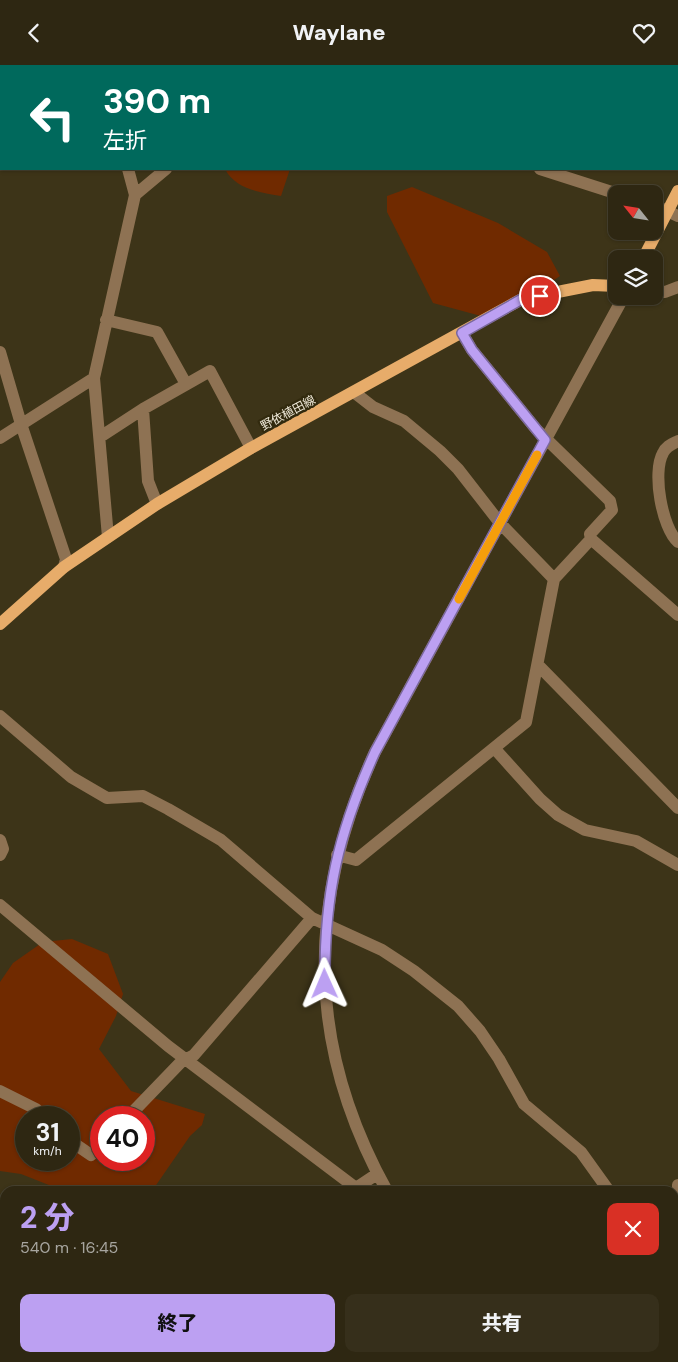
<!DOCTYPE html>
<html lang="ja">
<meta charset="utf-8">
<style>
body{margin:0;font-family:"DM Sans","Noto Sans JP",sans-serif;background:#362f1b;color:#f1f3f6;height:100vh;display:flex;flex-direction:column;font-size:19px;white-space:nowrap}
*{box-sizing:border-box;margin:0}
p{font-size:16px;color:#a7a59f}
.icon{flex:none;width:28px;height:28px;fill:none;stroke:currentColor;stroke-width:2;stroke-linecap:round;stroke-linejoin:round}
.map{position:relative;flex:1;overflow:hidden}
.side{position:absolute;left:0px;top:1121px;width:679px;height:176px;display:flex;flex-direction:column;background:#2e2712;border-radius:15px 15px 0 0;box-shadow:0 1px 4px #0004,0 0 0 1px #494432}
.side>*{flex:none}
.banner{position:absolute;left:0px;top:0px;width:679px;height:105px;box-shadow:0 1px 4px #0004,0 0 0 1px #494432;background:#00695c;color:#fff;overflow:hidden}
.needle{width:32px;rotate:300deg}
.buttons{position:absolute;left:608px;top:120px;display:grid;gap:10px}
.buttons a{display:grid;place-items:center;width:55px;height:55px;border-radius:10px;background:#2e2712;box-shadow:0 1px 4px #0004,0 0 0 1px #494432;font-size:25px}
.speed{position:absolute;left:15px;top:1041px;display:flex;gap:10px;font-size:25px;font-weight:700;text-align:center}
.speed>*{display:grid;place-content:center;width:65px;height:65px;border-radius:50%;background:#2e2712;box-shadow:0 1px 4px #0004,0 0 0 1px #494432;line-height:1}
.speed small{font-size:12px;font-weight:400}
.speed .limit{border:8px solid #d22;background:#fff;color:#111}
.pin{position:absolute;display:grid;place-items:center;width:42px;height:42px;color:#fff;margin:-21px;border:2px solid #fff;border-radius:50%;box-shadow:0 1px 5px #0007}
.me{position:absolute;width:55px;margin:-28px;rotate:359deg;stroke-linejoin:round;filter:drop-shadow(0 0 4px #0008)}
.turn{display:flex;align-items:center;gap:18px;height:105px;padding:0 20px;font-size:22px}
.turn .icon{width:65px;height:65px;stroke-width:2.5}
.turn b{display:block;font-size:35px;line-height:42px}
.round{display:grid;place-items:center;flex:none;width:52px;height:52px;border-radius:10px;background:#362f1b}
.overview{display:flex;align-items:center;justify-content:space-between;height:85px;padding:0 20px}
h1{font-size:30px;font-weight:800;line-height:38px;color:#bca0f2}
.primary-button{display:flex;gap:10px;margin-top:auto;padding:10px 20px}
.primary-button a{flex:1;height:58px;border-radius:10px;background:#bca0f2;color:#111;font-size:20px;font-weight:800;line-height:58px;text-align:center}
.primary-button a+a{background:#362f1b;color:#f1f3f6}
header{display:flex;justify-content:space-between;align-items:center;height:65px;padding:0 20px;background:#2e2712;font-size:22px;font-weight:800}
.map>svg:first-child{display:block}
.green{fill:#702a00;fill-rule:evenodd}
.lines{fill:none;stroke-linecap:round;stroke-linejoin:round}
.minor{stroke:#8e7253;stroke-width:12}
.major{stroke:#e7ac6a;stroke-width:12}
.route-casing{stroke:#7a689d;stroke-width:12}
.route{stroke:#bca0f2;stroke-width:9}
.slow{stroke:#f59e0b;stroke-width:9}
.labels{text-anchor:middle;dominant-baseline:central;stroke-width:4.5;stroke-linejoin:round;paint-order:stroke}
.street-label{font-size:12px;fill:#f1ebdb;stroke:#322a0e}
</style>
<header><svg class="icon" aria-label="back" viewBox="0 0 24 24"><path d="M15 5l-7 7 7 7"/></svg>Waylane<svg class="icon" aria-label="heart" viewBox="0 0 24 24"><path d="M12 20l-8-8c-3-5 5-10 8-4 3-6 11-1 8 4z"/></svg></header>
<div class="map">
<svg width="678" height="1297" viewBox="0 0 678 1297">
<rect width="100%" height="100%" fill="#3d3418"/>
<path class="green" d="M225,104H290L281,131C261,128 235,124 225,104Z
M412,122L498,158L547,187L560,211L532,230L481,251L433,238L387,147V131Z
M72,874L108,889L123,929L116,951L99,984L131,1026L205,1049L202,1060L190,1071L152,1126H64L21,1109L0,1106V917L13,898L43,877ZM26,1052H69V1095H26ZM101,1052H144V1095H101Z
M443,1292L448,1297H299L291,1293Z
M53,1293V1292L114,1293L108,1297H54Z
M122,1293H195C180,1297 140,1296 122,1293Z"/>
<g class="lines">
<path class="minor" d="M99,0V1
M288,0L290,1
M600,0L602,1
M237,1L238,0
M540,104L618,129
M135,130L166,104
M654,140L678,151
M654,226L665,227L678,222
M106,255L157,267L186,319
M0,287L21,359L66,494L64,502
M355,328L373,342L404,356L440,386L458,404L500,458L554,514
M143,344L148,416L157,439
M100,372L143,344L210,306L251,383
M0,373L94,313
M678,376C672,379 666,381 663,388C652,407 662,463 678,477
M108,472L94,313L135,130L128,104
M591,474L678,550
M538,600L678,743
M0,651L71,712L107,733L143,731L168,744L221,775L312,853L382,885L414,906L458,941L480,966L499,994L524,1039L581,1087L609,1126
M495,684L540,734L558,750L585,765L636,776L678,800
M0,775L3,784L0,790
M337,790L356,795L526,657L554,514L591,474L590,469L612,445L610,436L536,364L472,285L462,268
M0,840L168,981L356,1123L377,1109
M0,1026L36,1044L44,1052
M128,1052L181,997L194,990L312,853
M69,1075L91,1090L101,1080
M387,1126C306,980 306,837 375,687L624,231
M674,1220L678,1120
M674,1275L678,1277
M495,1292L498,1297
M151,1297L156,1292
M672,1297L673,1292"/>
<path class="major" d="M643,194L678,126
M0,559L64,502L157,439L251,383L522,234L593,220L616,221"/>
</g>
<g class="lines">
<g class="route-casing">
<path id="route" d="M325,919C324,829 338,769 375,687L545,375L472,285L462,268L522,234L540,231"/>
</g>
<use href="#route" class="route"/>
<path class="slow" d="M459,534L537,390"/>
</g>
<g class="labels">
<g class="street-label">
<text transform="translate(288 348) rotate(-28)">野依植田線</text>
</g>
</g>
</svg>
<div class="buttons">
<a><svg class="needle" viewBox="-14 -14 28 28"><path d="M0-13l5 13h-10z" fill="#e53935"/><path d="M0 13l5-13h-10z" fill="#a7a59f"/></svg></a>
<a><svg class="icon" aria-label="layers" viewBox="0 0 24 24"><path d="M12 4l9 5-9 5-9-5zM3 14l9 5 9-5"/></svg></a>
</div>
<div class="speed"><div>31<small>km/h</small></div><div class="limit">40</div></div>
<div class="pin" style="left:540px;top:231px;background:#d93025"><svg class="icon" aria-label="arrive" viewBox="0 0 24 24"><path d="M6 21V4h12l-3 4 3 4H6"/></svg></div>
<svg class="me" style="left:325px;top:919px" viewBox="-20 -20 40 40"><path d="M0-17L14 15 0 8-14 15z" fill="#bca0f2" stroke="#fff" stroke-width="4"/></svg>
<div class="banner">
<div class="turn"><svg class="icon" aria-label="left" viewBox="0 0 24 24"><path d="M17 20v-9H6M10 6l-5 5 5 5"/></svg><div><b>390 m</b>左折</div></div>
</div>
<section class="side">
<div class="overview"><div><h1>2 分</h1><p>540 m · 16:45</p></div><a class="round" style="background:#d93025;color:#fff"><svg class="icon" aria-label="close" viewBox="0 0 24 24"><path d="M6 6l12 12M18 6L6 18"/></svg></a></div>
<div class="primary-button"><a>終了</a><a>共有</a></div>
</section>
</div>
